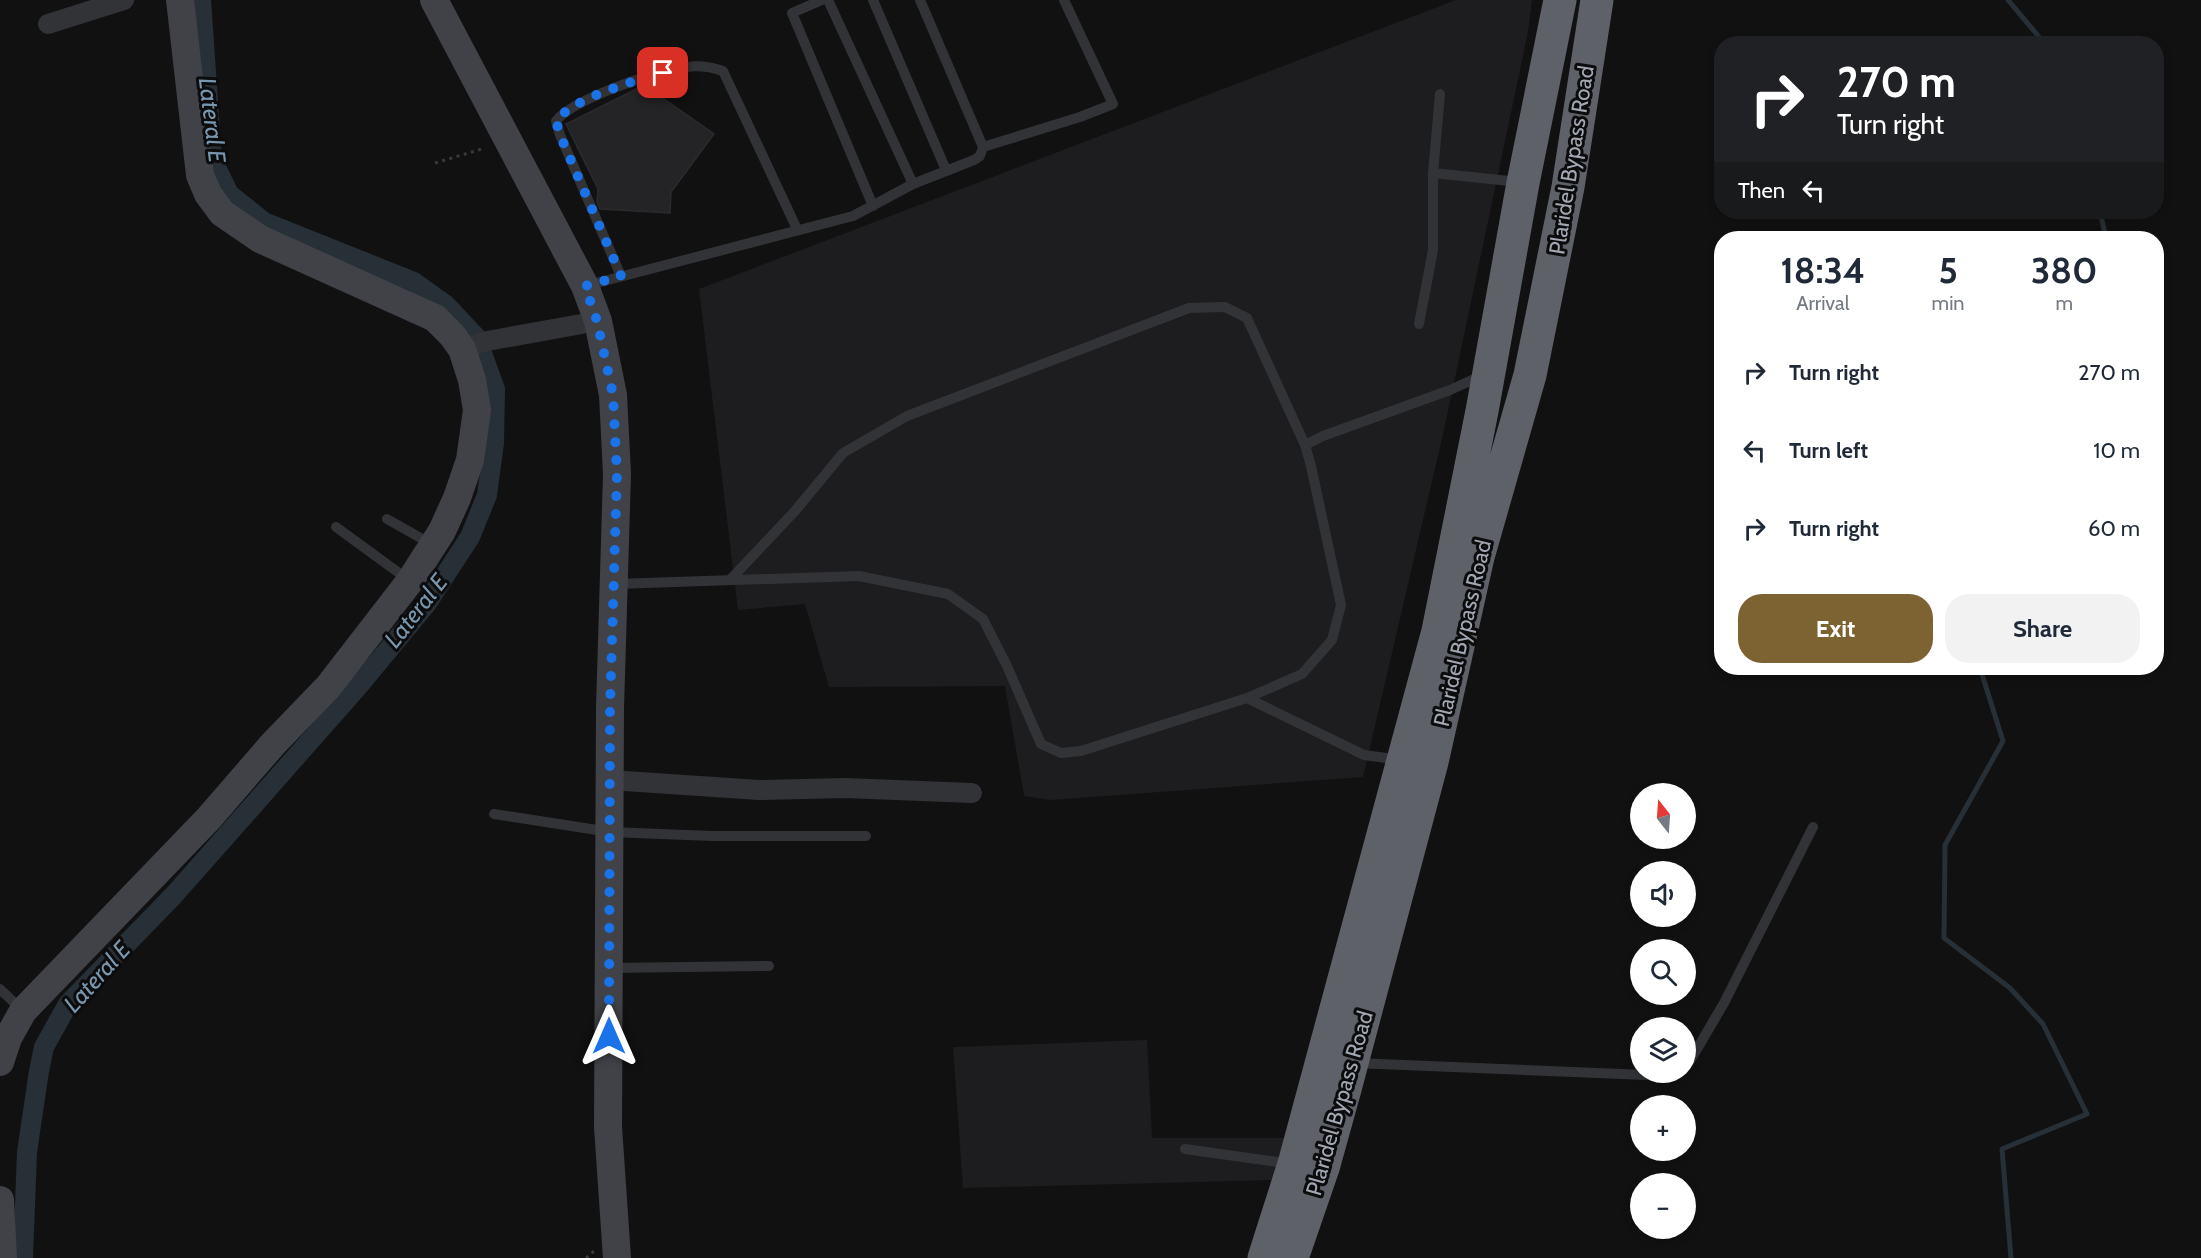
<!DOCTYPE html>
<meta charset="utf-8">
<style>
:root{--surface:#fff;--page:#f2f2f3;--text:#1f2937;--muted:#747a83;--accent:#7d6331}
body{margin:0;font-family:Cabin,sans-serif;background:var(--page);color:var(--text);height:100vh;display:flex;flex-direction:column;font-size:22px;white-space:nowrap}
*{box-sizing:border-box;margin:0}
p{font-size:20px;color:var(--muted)}
.icon{flex:none;width:33px;height:33px;fill:none;stroke:currentColor;stroke-width:2;stroke-linecap:round;stroke-linejoin:round}
.map{position:relative;flex:1;overflow:hidden}
.panel{position:absolute;left:1714px;top:231px;width:450px;height:444px;display:flex;flex-direction:column;background:var(--surface);border-radius:24px;box-shadow:0 3px 9px #0003}
.panel>*{flex:none}
.top-card{position:absolute;left:1714px;top:36px;width:450px;height:183px;border-radius:24px;box-shadow:0 3px 9px #0003;background:#202124;color:#fff;overflow:hidden}
.needle{width:39px;rotate:343deg}
.tools{position:absolute;left:1630px;top:783px;display:grid;gap:12px}
.tools a{display:grid;place-items:center;width:66px;height:66px;border-radius:50%;background:var(--surface);box-shadow:0 3px 9px #0003;font-size:30px}
.pin{position:absolute;display:grid;place-items:center;width:51px;height:51px;color:#fff;margin:-26px;border-radius:12px;box-shadow:0 3px 9px #0006}
.me{position:absolute;width:66px;margin:-33px;rotate:0deg;stroke-linejoin:round;filter:drop-shadow(0 0 4px #0008)}
.turn{display:flex;align-items:center;gap:21px;height:126px;padding:0 24px;font-size:27px}
.turn .icon{width:78px;height:78px;stroke-width:2.5}
.turn b{display:block;font-size:42px;line-height:51px}
.then{display:flex;align-items:center;height:57px;padding:0 24px;background:#0003;gap:12px;font-size:22px}
.eta{display:flex;justify-content:space-evenly;align-items:center;height:102px;text-align:center}
.eta b{font-size:36px;font-weight:700;line-height:42px}
.cta{display:flex;gap:12px;margin-top:auto;padding:12px 24px}
.cta a{flex:1;height:69px;border-radius:24px;background:var(--accent);color:#fff;font-size:24px;font-weight:700;line-height:69px;text-align:center}
.cta a+a{background:var(--page);color:var(--text)}
ul{padding:0;list-style:none}
li{display:flex;align-items:center;gap:18px;height:78px;padding:0 24px}
li div{flex:1}
li b{display:block;font-size:22px}
li em{font-style:normal}
.map>svg:first-child{display:block}
.built{fill:#1d1d1f}
.lines{fill:none;stroke-linecap:round;stroke-linejoin:round}
.stream{stroke:#273036;stroke-width:5}
.canal{stroke:#273036;stroke-width:20}
.building{fill:#242426;stroke:#2b2b2e;stroke-width:1.5}
.path{stroke:#383a3e;stroke-width:3;stroke-dasharray:3 4.5;stroke-linecap:butt}
.lane{stroke:#323337;stroke-width:10}
.street{stroke:#323337;stroke-width:20}
.secondary{stroke:#404247;stroke-width:28}
.highway{stroke:#5e6168;stroke-width:33}
.route{stroke:#1a73e8;stroke-width:10;stroke-dasharray:0 18}
.labels{text-anchor:middle;stroke-width:6;stroke-linejoin:round;paint-order:stroke}
.street-label{font-size:22px;fill:#a2a8b3;stroke:#0c0c0d}
.water-label{font-size:24px;font-style:italic;fill:#7897af;stroke:#0c0c0d}
</style>
<div class="map">
<svg width="2201" height="1258" viewBox="0 0 2201 1258">
<rect width="100%" height="100%" fill="#111112"/>
<path class="built" d="M 1456,0 L 1532,0 L 1528,32 L 1444,430 L 1363,777 L 1051,800 L 1024,796 L 1005,686 L 829,687 L 805,604 L 738,610 L 699,289 Z
M 1147,1040 L 1152,1138 L 1288,1138 L 1275,1180 L 963,1188 L 953,1047 Z"/>
<g class="lines">
<path class="stream" d="M 2008,0 L 2045,44
M 2100,212 L 2106,238
M 1980,668 L 2003,741 L 1945,845 L 1944,938 L 2010,988 L 2043,1024 L 2087,1114 L 2002,1149 L 2011,1258"/>
<path class="canal" d="M 23,1258 L 27,1152 L 39,1071 L 44,1047 L 68,1004 L 173,896 L 355,690 L 427,603 L 470,537 L 487,495 L 494,443 L 495,389 L 476,337 L 446,305 L 414,282 L 264,222 L 229,194 L 212,159 L 201,0"/>
</g>
<path class="building" d="M 644,85 L 714,134 L 671,192 L 670,213 L 600,209 L 597,202 L 598,189 L 566,124 Z"/>
<g class="lines">
<path class="path" d="M 435,163 L 485,148
M 586,1258 L 594,1251"/>
<path class="lane" d="M 822,0 L 792,13 L 873,206
M 828,0 L 913,184
M 873,0 L 946,170
M 920,0 L 983,147
M 1433,173 L 1519,182
M 621,276 L 560,135 L 556,121 C 573,99 658,70 687,67 C 700,65 711,67 723,71 L 797,229
M 585,286 L 853,216 L 913,184 L 974,160 L 980,156 L 983,147 L 1080,117 L 1113,104 L 1064,0
M 1419,324 L 1433,250 L 1433,173 L 1440,94
M 387,519 L 433,545
M 336,527 L 410,581
M 730,580 L 795,511 L 843,453 L 907,416 L 1189,308 L 1225,307 L 1247,318 L 1305,445
M 615,584 L 859,576 L 948,594 L 983,619 L 1007,666 L 1041,744 L 1061,753 L 1081,751 L 1247,698 L 1302,674 L 1332,640 L 1341,605 L 1311,466 L 1305,445 L 1323,436 L 1450,390 L 1483,375
M 1247,698 L 1364,755 L 1401,760
M 494,814 L 610,832 L 712,836 L 866,836
M 609,968 L 769,966
M 0,989 L 23,1011
M 1686,1062 L 1690,1061 L 1724,1003 L 1813,827
M 1355,1063 L 1646,1075 L 1654,1072
M 1185,1149 L 1292,1164"/>
<path class="street" d="M 48,24 L 124,0
M 462,349 L 487,341 L 598,321
M 610,780 L 759,790 L 845,788 L 972,793"/>
<path class="secondary" d="M 434,0 L 585,286 L 598,321 L 613,395 L 617,474 L 610,708 L 608,1127 L 617,1258
M 0,1062 L 8,1038 L 23,1011 L 209,818 L 273,744 L 328,687 L 410,581 L 442,531 L 457,498 L 470,460 L 477,410 L 472,380 L 462,349 L 452,335 L 435,318 L 260,239 L 222,213 L 208,194 L 200,175 L 180,0
M 0,1200 L 3,1258"/>
<path class="highway" d="M 1264,1258 L 1294,1164 L 1438,631 L 1482,411 L 1523,183 L 1560,0
M 1292,1258 L 1323,1168 L 1345,1089 L 1432,762 L 1478,557 L 1530,375 L 1568,187 L 1597,0"/>
</g>
<g class="lines">
<path class="route" d="M 609,1036 L 610,708 L 617,474 L 613,395 L 597,321 L 585,286 L 621,276 L 560,135 L 556,121 C 572,99 636,80 663,73"/>
</g>
<g class="labels">
<g class="street-label">
<text transform="translate(1571 160) rotate(-81)" y="8">Plaridel Bypass Road</text>
<text transform="translate(1462 633) rotate(-77)" y="8">Plaridel Bypass Road</text>
<text transform="translate(1339 1103) rotate(-74)" y="8">Plaridel Bypass Road</text>
</g>
<g class="water-label">
<text transform="translate(212 120) rotate(83)" y="8">Lateral E</text>
<text transform="translate(416 611) rotate(-52)" y="8">Lateral E</text>
<text transform="translate(97 977) rotate(-48)" y="8">Lateral E</text>
</g>
</g>
</svg>
<div class="tools">
<a><svg class="needle" viewBox="-14 -14 28 28"><path d="M0-13l5 13h-10z" fill="#e53935"/><path d="M0 13l5-13h-10z" fill="#747a83"/></svg></a>
<a><svg class="icon" aria-label="sound" viewBox="0 0 24 24"><path d="M4 9h4l5-4v14l-5-4H4zM17 9q2 3 0 6"/></svg></a>
<a><svg class="icon" aria-label="search" viewBox="0 0 24 24"><circle cx="10" cy="10" r="6"/><path d="M15 15l6 6"/></svg></a>
<a><svg class="icon" aria-label="layers" viewBox="0 0 24 24"><path d="M12 4l9 5-9 5-9-5zM3 14l9 5 9-5"/></svg></a>
<a>+</a>
<a>−</a>
</div>
<div class="pin" style="left:663px;top:73px;background:#d93025"><svg class="icon" aria-label="arrive" viewBox="0 0 24 24"><path d="M6 21V4h12l-3 4 3 4H6"/></svg></div>
<svg class="me" style="left:609px;top:1036px" viewBox="-20 -20 40 40"><path d="M0-17L14 15 0 8-14 15z" fill="#1a73e8" stroke="#fff" stroke-width="4"/></svg>
<div class="top-card">
<div class="turn"><svg class="icon" aria-label="right" viewBox="0 0 24 24"><path d="M7 20v-9h11M14 6l5 5-5 5"/></svg><div><b>270 m</b>Turn right</div></div>
<div class="then">Then<svg class="icon" aria-label="left" viewBox="0 0 24 24"><path d="M17 20v-9H6M10 6l-5 5 5 5"/></svg></div>
</div>
<section class="panel">
<div class="eta">
<div><b>18:34</b><p>Arrival</p></div>
<div><b>5</b><p>min</p></div>
<div><b>380</b><p>m</p></div>
</div>
<ul>
<li><svg class="icon" aria-label="right" viewBox="0 0 24 24"><path d="M7 20v-9h11M14 6l5 5-5 5"/></svg><div><b>Turn right</b></div><em>270 m</em></li>
<li><svg class="icon" aria-label="left" viewBox="0 0 24 24"><path d="M17 20v-9H6M10 6l-5 5 5 5"/></svg><div><b>Turn left</b></div><em>10 m</em></li>
<li><svg class="icon" aria-label="right" viewBox="0 0 24 24"><path d="M7 20v-9h11M14 6l5 5-5 5"/></svg><div><b>Turn right</b></div><em>60 m</em></li>
</ul>
<div class="cta"><a>Exit</a><a>Share</a></div>
</section>
</div>
